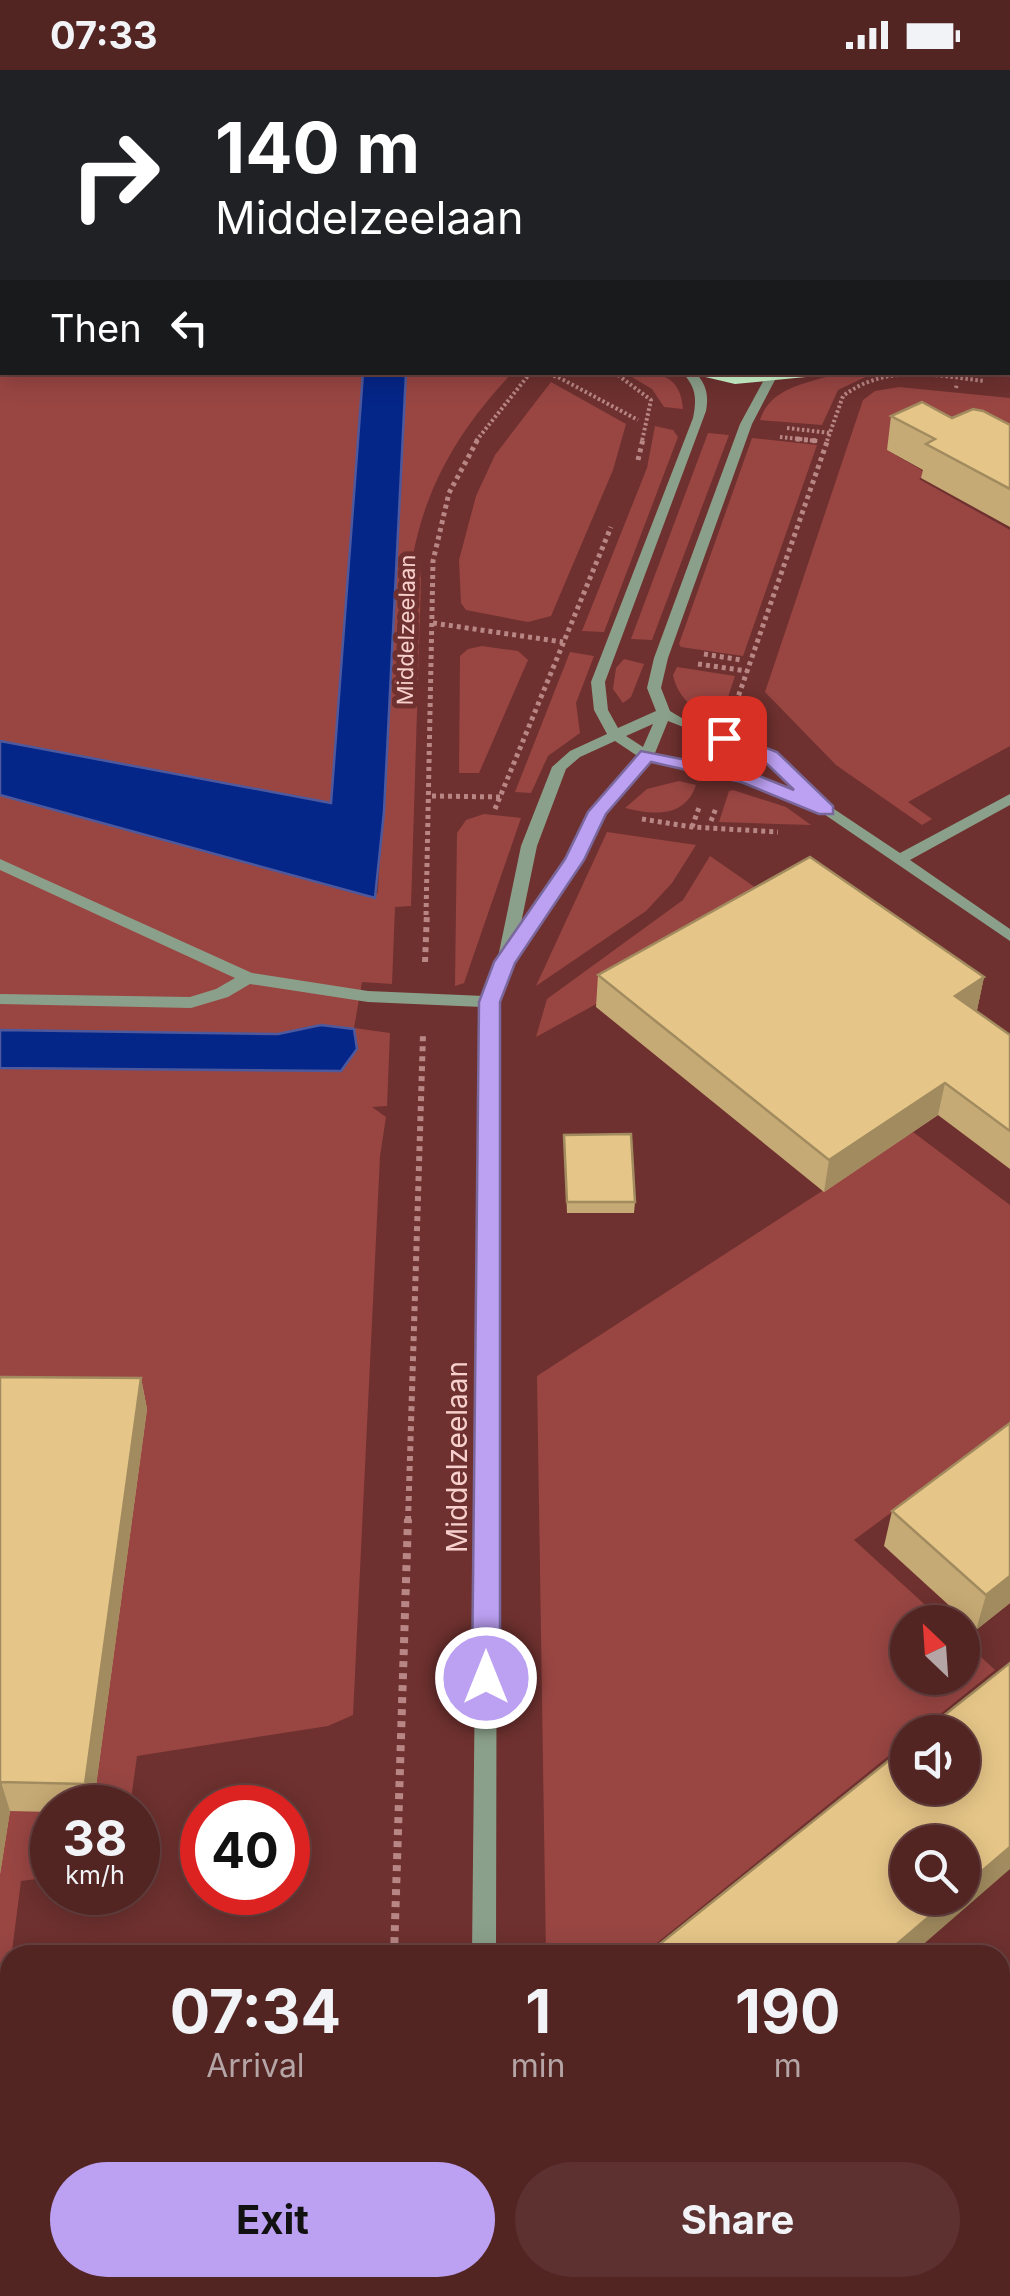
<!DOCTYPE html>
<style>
:root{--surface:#522523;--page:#5c3130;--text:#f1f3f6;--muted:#b5a5a6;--line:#684241;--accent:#bca0f2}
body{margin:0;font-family:Inter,sans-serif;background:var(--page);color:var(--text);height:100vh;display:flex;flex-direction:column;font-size:38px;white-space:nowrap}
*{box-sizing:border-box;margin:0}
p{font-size:32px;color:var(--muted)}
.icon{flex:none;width:55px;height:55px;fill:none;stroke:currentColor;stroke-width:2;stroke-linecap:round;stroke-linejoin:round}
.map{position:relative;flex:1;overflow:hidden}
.details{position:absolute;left:0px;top:1875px;width:1010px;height:352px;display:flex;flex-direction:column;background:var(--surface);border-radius:30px 30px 0 0;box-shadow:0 5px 25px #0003,0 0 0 2px var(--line)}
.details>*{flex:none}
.guide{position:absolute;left:0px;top:0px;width:1010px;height:305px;box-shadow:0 5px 25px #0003,0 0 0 2px var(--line);background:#202124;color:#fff;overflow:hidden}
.needle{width:65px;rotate:335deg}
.buttons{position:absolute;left:890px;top:1535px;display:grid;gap:20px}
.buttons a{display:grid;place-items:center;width:90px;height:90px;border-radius:50%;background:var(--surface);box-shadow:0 5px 25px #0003,0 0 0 2px var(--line);font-size:50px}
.speed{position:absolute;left:30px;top:1715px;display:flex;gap:20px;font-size:50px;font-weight:700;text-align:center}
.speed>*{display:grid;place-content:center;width:130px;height:130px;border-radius:50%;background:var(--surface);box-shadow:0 5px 25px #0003,0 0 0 2px var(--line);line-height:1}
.speed small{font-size:25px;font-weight:400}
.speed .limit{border:15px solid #d22;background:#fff;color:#111}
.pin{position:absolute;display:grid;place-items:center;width:85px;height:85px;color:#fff;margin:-42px;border-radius:20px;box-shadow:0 5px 15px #0006}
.me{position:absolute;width:110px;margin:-55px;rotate:0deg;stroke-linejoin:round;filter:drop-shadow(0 0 8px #0008)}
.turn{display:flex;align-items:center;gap:35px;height:210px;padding:0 50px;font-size:45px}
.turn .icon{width:130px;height:130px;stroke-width:2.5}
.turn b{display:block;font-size:70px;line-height:85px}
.then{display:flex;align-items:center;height:95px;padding:0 50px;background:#0003;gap:20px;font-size:38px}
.eta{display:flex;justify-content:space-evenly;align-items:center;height:170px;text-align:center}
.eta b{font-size:60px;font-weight:700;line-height:70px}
.primary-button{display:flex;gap:20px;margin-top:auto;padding:20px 50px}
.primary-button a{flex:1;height:115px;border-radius:60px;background:var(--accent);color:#111;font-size:40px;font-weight:700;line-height:115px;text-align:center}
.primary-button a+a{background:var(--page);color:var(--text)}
.status{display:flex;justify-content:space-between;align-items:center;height:70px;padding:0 50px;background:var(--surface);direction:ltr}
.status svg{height:28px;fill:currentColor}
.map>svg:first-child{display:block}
.green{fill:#994643}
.water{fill:#052689;stroke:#4e599d;stroke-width:2.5}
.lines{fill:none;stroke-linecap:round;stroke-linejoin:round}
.path-far3{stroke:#b88684;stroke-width:4;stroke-dasharray:2.5 2.5;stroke-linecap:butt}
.path-far2{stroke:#b88684;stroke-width:5;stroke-dasharray:4 4;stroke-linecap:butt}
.path-far1{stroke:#b88684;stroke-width:6;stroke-dasharray:5 5;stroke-linecap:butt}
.path{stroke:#b88684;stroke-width:8;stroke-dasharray:6 6;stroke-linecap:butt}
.minor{fill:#8ba08a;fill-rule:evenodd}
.major{fill:#cdf8cc;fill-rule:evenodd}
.wall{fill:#c6aa75}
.shaded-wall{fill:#a18b5f}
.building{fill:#e6c688;stroke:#a18b5f;stroke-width:2.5}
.route{fill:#bca0f2;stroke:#7a689d;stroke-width:2.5}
.labels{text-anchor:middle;stroke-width:10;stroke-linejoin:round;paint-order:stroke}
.far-street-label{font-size:22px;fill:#f7d0cd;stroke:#6e312f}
.street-label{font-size:28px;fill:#f7d0cd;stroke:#6e312f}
</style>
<div class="status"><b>07:33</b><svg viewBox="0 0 49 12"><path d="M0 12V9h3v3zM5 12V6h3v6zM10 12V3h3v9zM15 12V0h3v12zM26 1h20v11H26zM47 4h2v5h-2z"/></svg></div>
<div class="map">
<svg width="1010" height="2226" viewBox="0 0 1010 2226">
<rect width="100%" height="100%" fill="#6e312f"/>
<path class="green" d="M 0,0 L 805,0 L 2,2 L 2,8 Z
M 0,196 L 2,302 L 363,303 L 331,733 L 375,827 L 378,822 L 406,303 L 512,303 C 462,356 427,412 413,485 L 419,486 L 421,511 L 411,836 L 395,837 L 392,914 L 362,912 L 354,958 L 390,963 L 387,1036 L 372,1037 L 386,1047 L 380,1086 L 353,1645 L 328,1656 L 137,1686 L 130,1737 L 52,1738 L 52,1807 L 21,1811 L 0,1974 Z
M 842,302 L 874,303 L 838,320 L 822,355 L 760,350 C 771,315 812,313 842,302 Z
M 625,303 C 656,302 680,302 683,339 L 664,337 L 652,319 Z
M 551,312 L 626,354 L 613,400 L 551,546 L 528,552 L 466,540 L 461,533 L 459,490 L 476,426 L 495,385 Z
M 899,317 L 1010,328 L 1010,365 L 887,380 L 928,404 L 919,409 L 1010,460 L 1010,676 L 908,732 L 932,749 L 922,755 L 836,695 L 765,622 L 863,330 L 875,321 Z
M 655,356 L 673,360 L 678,367 L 604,562 L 582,561 L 647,398 Z
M 708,363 L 729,365 L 652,570 L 631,569 Z
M 752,368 L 817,375 L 743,586 L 681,577 L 679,574 Z
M 482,576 L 518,581 L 528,590 L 479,703 L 459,703 L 460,586 L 468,579 Z
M 570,582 L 594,586 L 576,633 L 580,663 L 548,686 L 531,723 L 515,722 Z
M 624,589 L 644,594 L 631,627 L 623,633 L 613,619 L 616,598 Z
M 677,597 L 735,606 L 721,648 C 698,647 677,627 673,605 Z
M 679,711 L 696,715 C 685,748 653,745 625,738 L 647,719 Z
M 733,720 L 786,737 L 811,755 L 719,752 L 729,721 Z
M 484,744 L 521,748 L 464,913 L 455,916 L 457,763 L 466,750 Z
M 607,762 L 696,775 L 672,813 L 646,841 L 536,916 Z
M 710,786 L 779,834 L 536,967 L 547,929 L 683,830 Z
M 913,1062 L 1010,1135 L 1010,1355 L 854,1470 L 944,1552 L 908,1552 L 908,1608 L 962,1608 L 963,1570 L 995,1600 L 918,1662 L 908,1662 L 907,1671 L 642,1885 L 546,1885 L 537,1306 Z
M 552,2218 L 655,2218 L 661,2226 L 552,2226 Z"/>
<path class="water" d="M 363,303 L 406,303 L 384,742 L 375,828 L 0,725 L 0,671 L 331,733 Z
M 321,955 L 354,959 L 357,979 L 341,1001 L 0,998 L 0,960 L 278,964 Z"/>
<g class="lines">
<path class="path-far3" d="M 453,0 L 459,2
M 207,2 L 212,0
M 539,302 L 558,307 L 638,350
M 614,302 L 651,330 L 642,371
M 956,318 L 957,313
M 787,358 L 830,363
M 780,367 L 818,371
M 476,371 L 531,302
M 827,371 L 843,326 C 885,294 935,305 984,311"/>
<path class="path-far2" d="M 796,369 L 818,371
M 638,390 L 643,369
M 433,553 L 563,572
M 704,584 L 741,590
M 698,594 L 747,601
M 736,633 L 828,369
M 432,726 L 501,727
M 495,739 L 611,457
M 642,749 L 692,757 L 778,762
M 711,751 L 716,738
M 692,757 L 700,735
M 426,845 L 433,491 L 449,423 L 478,369"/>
<path class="path-far1" d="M 425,892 L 427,842
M 408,1451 L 423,965"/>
<path class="path" d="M 394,1885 L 408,1449
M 383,2226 L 384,2218"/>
<path class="minor" d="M 682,302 L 695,302 C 706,314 709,324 706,341 L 605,612 L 608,640 L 618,658 L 656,641 L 647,618 L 654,588 L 740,354 L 766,306 L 774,306 L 776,308 L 752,354 L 668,588 L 661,618 L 670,641 L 685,650 L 775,683 L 831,737 L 900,783 L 1010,724 L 1010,735 L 910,790 L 1010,859 L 1010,871 L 818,740 L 748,713 L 652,691 L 604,744 L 582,790 L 514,887 L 498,932 L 496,1885 L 472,1885 L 482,937 L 368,932 L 250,914 L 228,927 L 191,938 L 0,934 L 0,924 L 190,927 L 216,919 L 235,908 L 0,800 L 0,789 L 252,903 L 368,921 L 484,926 L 497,892 L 521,776 L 552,697 L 570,681 L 607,664 L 594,640 L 591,612 L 693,348 C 697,328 696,317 682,302 ZM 668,651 L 765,689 L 799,722 L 758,706 L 655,683 ZM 653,654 L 643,677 L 626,666 ZM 615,671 L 639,687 L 637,691 L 593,739 L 567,789 L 520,858 L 537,776 L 566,699 L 580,687 Z
M 1010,1970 L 1010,1999 L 1000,2004 L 1000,1975 Z
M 1000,2164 L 1010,2169 L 1010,2202 L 1000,2197 Z
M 468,2218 L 494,2218 L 494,2226 L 468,2226 Z"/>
<path class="major" d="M 0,122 L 2,122 L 2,131 L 0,131 Z
M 1008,253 L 1010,253 L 1010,263 L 1008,263 Z
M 1008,288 L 1010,288 L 1010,298 L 1008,298 Z
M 684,302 L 814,302 L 806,307 L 735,314 Z"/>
</g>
<path class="wall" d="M 938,0 L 985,0 L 983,2 L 938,2 Z
M 1008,18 L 1010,18 L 1010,52 L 1008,52 Z
M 1008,70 L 1010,71 L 1010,125 L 1008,125 Z
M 1008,164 L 1010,164 L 1010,223 L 1008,223 Z
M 891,346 L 952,348 L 1010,355 L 1010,457 L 921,408 L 923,400 L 887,380 Z
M 598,905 L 984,907 L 977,940 L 976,941 L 1010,965 L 1010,1099 L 938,1045 L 824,1122 L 596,937 Z
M 564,1065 L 635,1132 L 634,1143 L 567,1143 Z
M 0,1307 L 141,1308 L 147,1339 L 93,1738 L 52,1738 L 52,1742 L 10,1741 L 0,1804 Z
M 1010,1353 L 1010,1533 L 976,1560 L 884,1476 L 892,1441 Z
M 657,2218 L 890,2218 L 898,2226 L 664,2226 Z"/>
<path class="shaded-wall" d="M 984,907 L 977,940 L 948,958 L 955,926 Z
M 945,1013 L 938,1045 L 824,1122 L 829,1090 Z
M 141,1308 L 147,1339 L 93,1738 L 91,1738 L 85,1714 Z
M 1010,1506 L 1010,1533 L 976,1560 L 986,1525 Z
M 1,1712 L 10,1741 L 0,1804 L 0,1717 Z
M 1010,1777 L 1010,1799 L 911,1885 L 884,1885 L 951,1828 L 962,1828 L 962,1818 Z"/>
<path class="building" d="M 91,0 L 118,0 L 126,2 L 98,2 Z
M 1008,18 L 1010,18 L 1010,34 L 1008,34 Z
M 1008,70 L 1010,71 L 1010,93 L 1008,92 Z
M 1008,164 L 1010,164 L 1010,189 L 1008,189 Z
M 922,332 L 952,348 L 973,339 L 983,341 L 1010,355 L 1010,419 L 926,374 L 935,369 L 891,346 Z
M 810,787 L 984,907 L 955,926 L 1010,965 L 1010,1061 L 945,1013 L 829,1090 L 598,905 Z
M 631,1064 L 635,1132 L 567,1132 L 564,1065 Z
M 0,1307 L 141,1308 L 85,1714 L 1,1712 L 0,1717 Z
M 1010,1353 L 1010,1506 L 986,1525 L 892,1441 Z
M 1010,1593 L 1010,1777 L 962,1818 L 962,1772 L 908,1772 L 908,1828 L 951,1828 L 884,1885 L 646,1885 L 908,1675 L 908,1718 L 962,1718 L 962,1662 L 923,1662 Z
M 681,2218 L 890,2218 L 898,2226 L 688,2226 Z"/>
<path class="route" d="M 724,662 L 777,682 L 833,736 L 833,744 L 819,744 L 741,712 L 651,692 L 606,744 L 584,790 L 515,893 L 500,932 L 500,1608 L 496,1616 L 486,1620 L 476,1616 L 472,1608 L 479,932 L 494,892 L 565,789 L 588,742 L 641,681 L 752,703 L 794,720 L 764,691 L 717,671 L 715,668 Z"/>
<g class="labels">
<g class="far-street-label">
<text transform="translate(406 560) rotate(-89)" y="8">Middelzeelaan</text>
</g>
<g class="street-label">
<text transform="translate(457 1387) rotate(-90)" y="10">Middelzeelaan</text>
</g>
</g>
</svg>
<div class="buttons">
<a><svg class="needle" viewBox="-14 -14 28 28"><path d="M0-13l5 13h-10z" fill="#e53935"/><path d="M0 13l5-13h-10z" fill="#b5a5a6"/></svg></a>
<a><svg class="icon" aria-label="sound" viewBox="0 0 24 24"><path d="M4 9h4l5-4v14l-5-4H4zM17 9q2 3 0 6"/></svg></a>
<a><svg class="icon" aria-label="search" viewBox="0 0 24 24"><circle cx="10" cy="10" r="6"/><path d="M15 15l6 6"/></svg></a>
</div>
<div class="speed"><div>38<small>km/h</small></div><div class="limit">40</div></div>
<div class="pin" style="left:724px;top:668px;background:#d93025"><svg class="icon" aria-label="arrive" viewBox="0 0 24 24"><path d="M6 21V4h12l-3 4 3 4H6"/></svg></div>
<svg class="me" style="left:486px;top:1608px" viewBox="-20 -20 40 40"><circle r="17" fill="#bca0f2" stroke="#fff" stroke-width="3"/><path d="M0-11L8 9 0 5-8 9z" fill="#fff"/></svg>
<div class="guide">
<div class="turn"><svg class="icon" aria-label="right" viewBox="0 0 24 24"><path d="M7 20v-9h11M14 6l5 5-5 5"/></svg><div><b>140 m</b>Middelzeelaan</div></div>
<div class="then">Then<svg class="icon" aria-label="left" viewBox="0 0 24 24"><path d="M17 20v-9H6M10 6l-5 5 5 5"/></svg></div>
</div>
<section class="details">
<div class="eta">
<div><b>07:34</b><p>Arrival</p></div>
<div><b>1</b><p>min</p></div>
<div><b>190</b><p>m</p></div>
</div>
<div class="primary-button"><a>Exit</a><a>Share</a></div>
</section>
</div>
